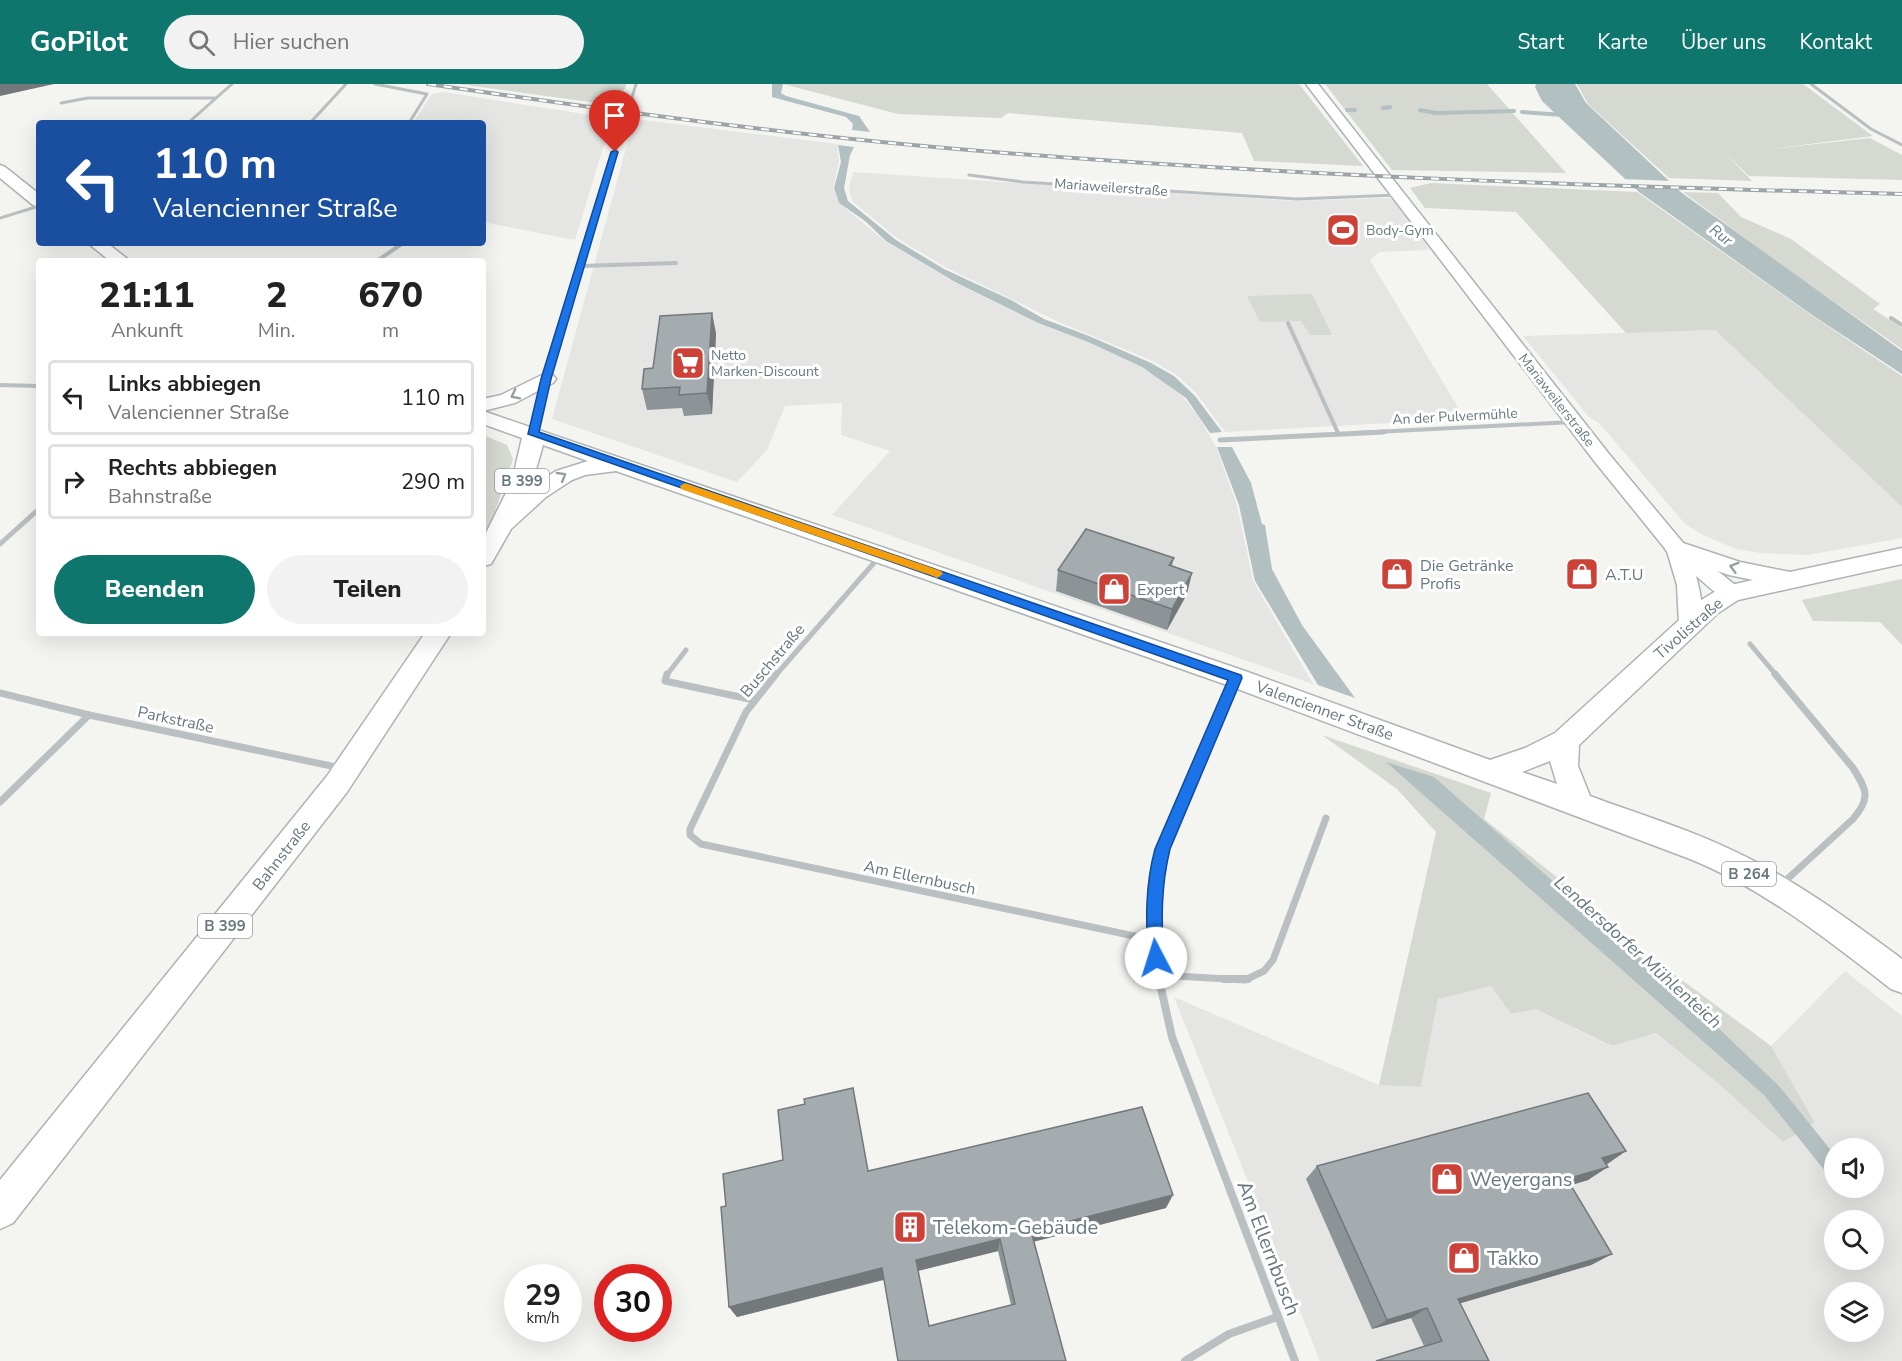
<!DOCTYPE html>
<html lang="de">
<meta charset="utf-8">
<style>
:root{--surface:#fff;--page:#f2f2f2;--text:#222;--muted:#767676;--line:#e0e0e0;--accent:#0f766e}
body{margin:0;font-family:"Nunito Sans",sans-serif;background:var(--page);color:var(--text);height:100vh;display:flex;flex-direction:column;font-size:22px;white-space:nowrap}
*{box-sizing:border-box;margin:0}
p{font-size:20px;color:var(--muted)}
.icon{flex:none;width:33px;height:33px;fill:none;stroke:currentColor;stroke-width:2;stroke-linecap:round;stroke-linejoin:round}
.map{position:relative;flex:1;overflow:hidden}
.details{position:absolute;left:36px;top:174px;width:450px;height:378px;display:flex;flex-direction:column;background:var(--surface);border-radius:6px;box-shadow:0 6px 24px #0002}
.details>*{flex:none}
.hud{position:absolute;left:36px;top:36px;width:450px;height:126px;border-radius:6px;box-shadow:0 6px 24px #0002;background:#1a4fa0;color:#fff;overflow:hidden}
.controls{position:absolute;left:1824px;top:1054px;display:grid;gap:12px}
.controls a{display:grid;place-items:center;width:60px;height:60px;border-radius:50%;background:var(--surface);box-shadow:0 6px 24px #0002;font-size:30px}
.speed{position:absolute;left:504px;top:1180px;display:flex;gap:12px;font-size:30px;font-weight:700;text-align:center}
.speed>*{display:grid;place-content:center;width:78px;height:78px;border-radius:50%;background:var(--surface);box-shadow:0 6px 24px #0002;line-height:1}
.speed small{font-size:15px;font-weight:400}
.speed .limit{border:9px solid #d22;background:#fff;color:#111}
.pin{position:absolute;display:grid;place-items:center;width:51px;height:51px;color:#fff;margin:-62px -26px;border-radius:50% 50% 50% 0;rotate:-45deg;box-shadow:0 0 6px #0007}
.pin .icon{rotate:45deg}
.me{position:absolute;width:66px;margin:-33px;rotate:355deg;stroke-linejoin:round;filter:drop-shadow(0 0 4px #0008)}
.turn{display:flex;align-items:center;gap:21px;height:126px;padding:0 18px;font-size:27px}
.turn .icon{width:78px;height:78px;stroke-width:2.5}
.turn b{display:block;font-size:42px;line-height:51px}
.eta{display:flex;justify-content:space-evenly;align-items:center;height:102px;text-align:center}
.eta b{font-size:36px;font-weight:800;line-height:42px}
.cta{display:flex;gap:12px;margin-top:auto;padding:12px 18px}
.cta a{flex:1;height:69px;border-radius:36px;background:var(--accent);color:#fff;font-size:24px;font-weight:800;line-height:69px;text-align:center}
.cta a+a{background:var(--page);color:var(--text)}
ul{padding:0;list-style:none}
li{display:flex;align-items:center;gap:18px;height:75px;margin:0 12px 9px;padding:0 6px;border:3px solid var(--line);border-radius:6px}
li div{flex:1}
li b{display:block;font-size:22px}
li em{font-style:normal}
header{display:flex;align-items:center;gap:36px;box-sizing:border-box;height:84px;padding:0 30px;background:var(--accent);color:#fff}
header strong{font-size:28px}
nav{display:flex;gap:33px;margin-inline-start:auto;font-size:21px}
.search{width:420px;height:54px;background:var(--page);display:flex;align-items:center;gap:15px;box-sizing:border-box;padding:0 21px;border-radius:33px;color:var(--muted);font-size:22px}
.map>svg:first-child{display:block}
.built{fill:#e5e5e4;fill-rule:evenodd}
.green{fill:#d5d9d1}
.water{fill:#b2c0c1}
.pier{fill:#f4f4f1}
.lines{fill:none;stroke-linecap:round;stroke-linejoin:round}
.stream{stroke:#b2c0c1;stroke-width:4}
.secondary-casing{stroke:#acb3b6;stroke-width:3}
.primary-casing{stroke:#aeb3b5;stroke-width:3}
.street-far4{stroke:#babfc1;stroke-width:3}
.street-far3{stroke:#babfc1;stroke-width:4}
.street-far2{stroke:#babfc1;stroke-width:5}
.street-far1{stroke:#babfc1;stroke-width:7}
.street{stroke:#babfc1;stroke-width:8}
.secondary{fill:#fff;fill-rule:evenodd}
.primary{fill:#fff;fill-rule:evenodd}
.rail-casing{stroke:#9ca4a7;stroke-width:4}
.rail{stroke:#fff;stroke-width:2;stroke-dasharray:8;stroke-linecap:butt}
.wall{fill:#8d9497;fill-rule:evenodd}
.shaded-wall{fill:#73787b}
.building{fill:#a4acb0;stroke:#73787b;stroke-width:1.5;fill-rule:evenodd}
.oneway{stroke:#95a0a5}
.route{fill:#1a73e8;stroke:#114b97;stroke-width:1.5}
.slow{fill:#f59e0b}
.labels{text-anchor:middle;stroke-width:6;stroke-linejoin:round;paint-order:stroke}
.far-street-label{font-size:14px;fill:#67787f;stroke:#fff}
.far-poi-label{font-size:14px;fill:#67787f;stroke:#fff;text-anchor:start}
.far-water-label{font-size:15px;font-style:italic;fill:#63797b;stroke:#fff}
.shield{fill:#fff;stroke:#95a0a5;stroke-width:1.5}
.shield-label{font-size:15px;font-weight:bold;fill:#67787f}
.poi-label{font-size:16px;fill:#67787f;stroke:#fff;text-anchor:start}
.street-label{font-size:16px;fill:#67787f;stroke:#fff}
.water-label{font-size:18px;font-style:italic;fill:#63797b;stroke:#fff}
.near-poi-label{font-size:20px;fill:#67787f;stroke:#fff;text-anchor:start}
.near-street-label{font-size:20px;fill:#67787f;stroke:#fff}
</style>
<header>
<strong>GoPilot</strong>
<div class="search"><svg class="icon" aria-label="search" viewBox="0 0 24 24"><circle cx="10" cy="10" r="6"/><path d="M15 15l6 6"/></svg>Hier suchen</div>
<nav><a>Start</a><a>Karte</a><a>Über uns</a><a>Kontakt</a></nav>
</header>
<div class="map">
<svg width="1902" height="1277" viewBox="0 0 1902 1277">
<rect width="100%" height="100%" fill="#f4f4f1"/>
<path class="built" d="M 443,8 L 616,35 L 602,67 L 575,156 L 483,138 L 483,39 L 413,39 L 432,10 Z
M 634,35 L 837,60 L 839,78 L 833,104 L 839,119 L 885,157 L 954,198 L 1039,240 L 1088,258 L 1141,283 L 1165,298 L 1184,314 L 1200,335 L 1216,363 L 1237,421 L 1253,497 L 1313,600 L 832,431 L 890,367 L 841,351 L 842,319 L 785,322 L 767,366 L 737,398 L 552,335 Z
M 853,88 L 1292,117 L 1393,114 L 1430,166 L 1379,168 L 1370,176 L 1465,335 L 1225,348 L 1197,310 L 1178,292 L 1153,277 L 1061,239 L 947,184 L 897,154 L 852,117 L 849,105 Z
M 1715,246 L 1902,423 L 1902,454 L 1808,471 L 1761,469 L 1736,465 L 1703,451 L 1685,440 L 1600,340 L 1589,333 L 1523,252 Z
M 1845,887 L 1902,932 L 1902,1277 L 1320,1277 L 1174,913 L 1379,1001 L 1421,1003 L 1438,915 L 1491,902 L 1511,930 L 1536,925 L 1611,962 L 1656,949 L 1719,1000 L 1783,1057 L 1815,1037 L 1771,962 ZM 1834,1065 L 1874,1065 L 1874,1104 L 1834,1104 ZM 1834,1137 L 1874,1137 L 1874,1176 L 1834,1176 ZM 1834,1209 L 1874,1209 L 1874,1248 L 1834,1248 Z"/>
<path class="green" d="M 458,0 L 626,0 L 619,22 Z
M 783,0 L 1299,0 L 1363,82 L 1254,77 L 1242,49 L 1008,29 L 1001,34 L 898,30 Z
M 1325,0 L 1487,0 L 1566,89 L 1392,86 Z
M 1577,0 L 1803,0 L 1873,52 L 1763,66 L 1870,54 L 1902,71 L 1902,96 L 1749,92 L 1725,69 L 1752,97 L 1669,94 L 1588,20 Z
M 1431,99 L 1637,108 L 1814,233 L 1902,292 L 1902,423 L 1715,246 L 1626,249 L 1516,128 L 1425,124 L 1410,104 Z
M 1683,108 L 1718,109 L 1741,133 L 1791,155 L 1880,220 L 1873,225 L 1902,244 L 1902,265 L 1795,191 Z
M 1312,210 L 1332,251 L 1310,251 L 1301,237 L 1260,238 L 1247,212 Z
M 483,351 L 507,361 L 513,375 L 489,445 L 483,449 Z
M 1902,495 L 1902,561 L 1880,538 L 1813,537 L 1802,516 Z
M 1322,651 L 1491,709 L 1484,735 L 1578,810 L 1632,859 L 1771,962 L 1815,1038 L 1783,1058 L 1719,1000 L 1656,949 L 1612,962 L 1536,925 L 1511,930 L 1491,902 L 1438,915 L 1421,1003 L 1379,1001 L 1436,748 L 1397,705 Z"/>
<path class="water" d="M 772,0 L 783,0 L 781,9 L 786,12 L 859,32 L 870,48 L 852,46 L 853,40 L 846,33 L 772,13 Z
M 1536,0 L 1575,0 L 1586,19 L 1682,109 L 1902,267 L 1902,290 L 1815,233 L 1639,108 L 1542,17 L 1535,3 Z
M 838,61 L 854,63 L 850,71 L 844,104 L 848,117 L 896,156 L 944,185 L 1011,216 L 1044,235 L 1089,252 L 1151,279 L 1174,292 L 1195,312 L 1222,348 L 1210,349 L 1186,314 L 1142,283 L 1088,258 L 1038,239 L 955,198 L 886,157 L 865,137 L 839,119 L 834,104 L 841,78 Z
M 1217,363 L 1232,363 L 1251,399 L 1262,440 L 1265,441 L 1272,485 L 1302,541 L 1355,614 L 1318,601 L 1255,497 L 1239,421 Z
M 1386,678 L 1434,693 L 1694,921 L 1779,1002 L 1834,1070 L 1834,1098 L 1764,1011 Z"/>
<path class="pier" d="M 1622,95 L 1673,97 L 1681,104 L 1630,103 Z"/>
<g class="lines">
<path class="stream" d="M 1383,24 L 1390,23
M 1347,26 L 1355,26
M 1420,26 L 1436,29 L 1514,27
M 1522,28 L 1564,31"/>
<defs>
<path id="secondary" d="M 1306,0 L 1318,0 L 1609,370 L 1684,460 L 1739,504 L 1742,509 L 1739,514 C 1722,519 1709,502 1696,492 C 1700,507 1706,531 1698,546 L 1690,548 L 1682,546 L 1679,540 L 1677,501 L 1667,467 L 1595,378 Z"/>
<path id="primary" d="M 0,81 L 5,83 L 39,110 L 39,123 L 33,121 L 0,94 Z
M 88,159 L 107,159 L 130,177 L 110,177 Z
M 546,289 L 553,291 L 556,295 L 553,299 L 515,319 L 483,327 L 1245,587 L 1490,676 L 1525,664 L 1555,649 L 1700,517 L 1722,503 L 1753,496 L 1729,491 L 1669,470 L 1665,465 L 1669,460 L 1677,457 L 1740,478 L 1790,488 L 1902,464 L 1902,480 L 1738,516 L 1718,529 L 1579,661 L 1578,682 L 1590,712 C 1638,730 1689,745 1736,768 C 1796,796 1849,836 1902,875 L 1902,909 L 1891,905 C 1828,856 1764,805 1690,775 L 1227,601 L 616,387 L 585,391 L 572,396 L 546,413 L 511,445 L 491,480 L 483,482 L 483,455 L 512,397 L 522,354 L 483,340 L 483,315 L 501,311 ZM 543,361 L 588,377 L 556,387 L 531,403 ZM 1550,677 L 1557,700 L 1522,688 Z
M 425,549 L 451,549 L 347,708 L 13,1139 L 0,1145 L 0,1096 L 327,692 Z"/>
</defs>
<use href="#secondary" class="secondary-casing"/>
<use href="#primary" class="primary-casing"/>
<path class="street-far4" d="M 375,0 L 427,10 L 409,39
M 1811,0 L 1871,45 L 1902,61
M 61,19 L 88,14 L 216,14
M 188,39 L 232,0
M 310,39 L 346,0
M 969,91 L 1023,98 L 1297,115 L 1397,111
M 0,134 L 39,122
M 589,155 L 636,0"/>
<path class="street-far3" d="M 377,177 L 403,159
M 580,182 L 676,179
M 1891,234 L 1902,241
M 1288,239 L 1338,349
M 0,301 L 39,302
M 533,349 L 546,295 L 589,154
M 1355,349 L 1573,338"/>
<path class="street-far2" d="M 533,350 L 534,348
M 1220,356 L 1384,348
M 0,460 L 39,425
M 1750,560 L 1777,592
M 666,592 L 686,566
M 775,592 L 880,472"/>
<path class="street-far1" d="M 667,590 L 665,597 L 754,616
M 776,590 L 746,628 L 690,745 L 690,751 L 701,760 L 1153,856
M 1775,590 L 1853,684 C 1867,706 1871,714 1853,735 L 1783,799
M 0,609 L 89,631 L 341,684
M 0,718 L 89,631
M 1158,891 L 1245,896 L 1264,887 L 1273,876 L 1326,734
M 1160,896 C 1152,852 1154,809 1162,765 L 1235,595"/>
<path class="street" d="M 1159,895 L 1172,953 L 1295,1277
M 1224,895 L 1248,895
M 1185,1277 L 1229,1250 L 1277,1233"/>
<use href="#secondary" class="secondary"/>
<use href="#primary" class="primary"/>
<defs>
<path id="rail" d="M 428,0 C 612,27 796,52 981,67 C 1288,92 1595,102 1902,110"/>
</defs>
<use href="#rail" class="rail-casing"/>
<use href="#rail" class="rail"/>
</g>
<path class="wall" d="M 716,249 L 712,330 L 684,332 L 682,324 L 647,326 L 642,305 L 653,284 Z
M 1174,474 L 1172,482 L 1187,510 L 1167,546 L 1056,507 L 1058,486 Z
M 805,1020 L 868,1087 L 1166,1124 L 1034,1157 L 1066,1277 L 898,1277 L 884,1196 L 737,1233 L 729,1223 L 726,1122 L 783,1076 ZM 998,1167 L 1011,1221 L 929,1242 L 918,1187 Z
M 1606,1080 L 1588,1096 L 1571,1101 L 1612,1170 L 1591,1181 L 1460,1219 L 1489,1277 L 1424,1262 L 1411,1234 L 1372,1245 L 1306,1095 L 1317,1082 Z"/>
<path class="shaded-wall" d="M 0,0 L 54,0 L 0,12 Z
M 712,229 L 716,249 L 712,330 L 707,309 Z
M 1192,489 L 1187,510 L 1167,546 L 1172,525 Z
M 1626,1067 L 1606,1081 L 1602,1074 Z
M 1608,1083 L 1588,1096 L 1548,1108 L 1567,1095 Z
M 1173,1111 L 1166,1124 L 1029,1159 L 1031,1147 Z
M 1000,1155 L 998,1167 L 917,1187 L 916,1176 Z
M 1612,1170 L 1591,1181 L 1441,1225 L 1458,1215 Z
M 882,1184 L 885,1195 L 737,1233 L 729,1223 Z
M 1427,1224 L 1411,1234 L 1372,1245 L 1387,1236 Z"/>
<path class="building" d="M 712,229 L 707,309 L 679,311 L 680,303 L 642,305 L 644,285 L 653,284 L 660,232 Z
M 1086,445 L 1174,474 L 1169,481 L 1192,489 L 1172,525 L 1058,486 Z
M 853,1004 L 868,1087 L 1142,1023 L 1173,1111 L 1031,1147 L 1066,1277 L 898,1277 L 882,1184 L 729,1223 L 721,1123 L 726,1122 L 723,1090 L 783,1076 L 778,1026 L 805,1020 L 804,1015 ZM 1000,1155 L 1015,1220 L 929,1242 L 916,1176 Z
M 1588,1009 L 1626,1067 L 1602,1074 L 1608,1083 L 1567,1095 L 1612,1170 L 1458,1215 L 1489,1277 L 1376,1277 L 1442,1257 L 1427,1224 L 1387,1236 L 1317,1082 Z"/>
<defs><path id="oneway-chevron" d="M-2-3.5L2.5 0L-2 3.5" fill="none" stroke-width="1.6" stroke-linecap="round" stroke-linejoin="round" transform="scale(1.5)"/></defs>
<g class="oneway">
<use href="#oneway-chevron" transform="translate(515 311) rotate(153)"/>
<use href="#oneway-chevron" transform="translate(562 392) rotate(-30)"/>
<use href="#oneway-chevron" transform="translate(1734 483) rotate(-164)"/>
</g>
<path class="route" d="M 615,66 L 618,68 L 551,295 L 539,348 L 1241,591 L 1242,594 L 1170,765 C 1161,802 1161,836 1164,874 L 1162,879 L 1156,881 L 1150,879 L 1148,874 C 1146,836 1145,802 1155,765 L 1228,596 L 528,350 L 541,295 L 611,68 Z"/>
<path class="slow" d="M 685,399 L 941,487 L 943,490 L 937,494 L 933,492 L 681,405 L 680,402 Z"/>
<defs>
<symbol id="stadium-square" viewBox="-11 -11 22 22"><rect x="-9" y="-9" width="18" height="18" rx="4" fill="#ce4137" stroke="#fff"/><path d="M0-5a6.5 5 0 1 0 0 10a6.5 5 0 1 0 0-10ZM-3.5-1.8h7v3.6h-7Z" fill="#fff"/></symbol>
<symbol id="supermarket-square" viewBox="-11 -11 22 22"><rect x="-9" y="-9" width="18" height="18" rx="4" fill="#ce4137" stroke="#fff"/><path d="M-6-5.5h2.5l.6 2H6L4.5 2H-2.5L-4.4-4H-6ZM-1.5 3.2a1.3 1.3 0 1 0 .1 0ZM3 3.2a1.3 1.3 0 1 0 .1 0Z" fill="#fff"/></symbol>
<symbol id="shop-square" viewBox="-11 -11 22 22"><rect x="-9" y="-9" width="18" height="18" rx="4" fill="#ce4137" stroke="#fff"/><path d="M-5-2.5h2.3a2.7 3.5 0 0 1 5.4 0H5L5.5 6h-11ZM-1.5-2.5h3a1.5 2.3 0 0 0-3 0Z" fill="#fff"/></symbol>
<symbol id="building-square" viewBox="-11 -11 22 22"><rect x="-9" y="-9" width="18" height="18" rx="4" fill="#ce4137" stroke="#fff"/><path d="M-4-6H4V6H1V3H-1V6H-4ZM-2.5-4.3h1.7v1.8h-1.7ZM.8-4.3h1.7v1.8H.8ZM-2.5-1h1.7V.8h-1.7ZM.8-1h1.7V.8H.8Z" fill="#fff"/></symbol>
</defs>
<g fill-rule="evenodd">
<use href="#stadium-square" x="1324" y="127" width="38" height="38"/>
<use href="#supermarket-square" x="669" y="260" width="38" height="38"/>
<use href="#shop-square" x="1378" y="471" width="38" height="38"/>
<use href="#shop-square" x="1563" y="471" width="38" height="38"/>
<use href="#shop-square" x="1095" y="486" width="38" height="38"/>
<use href="#shop-square" x="1428" y="1076" width="38" height="38"/>
<use href="#building-square" x="891" y="1124" width="38" height="38"/>
<use href="#shop-square" x="1445" y="1155" width="38" height="38"/>
</g>
<g class="labels">
<g class="far-street-label">
<text transform="translate(1111 103) rotate(4)" y="5">Mariaweilerstraße</text>
<text transform="translate(1557 316) rotate(52)" y="5">Mariaweilerstraße</text>
<text transform="translate(1455 332) rotate(-3)" y="5">An der Pulvermühle</text>
</g>
<g class="far-poi-label">
<text x="1366" y="151">Body-Gym</text>
<text x="711" y="276">Netto<tspan x="711" dy="16">Marken-Discount</tspan></text>
</g>
<g class="far-water-label">
<text transform="translate(1721 151) rotate(38)" y="5">Rur</text>
</g>
<g class="shield">
<rect x="495" y="385" width="54" height="24" rx="4.5"/>
<rect x="1722" y="778" width="54" height="24" rx="4.5"/>
<rect x="198" y="830" width="54" height="24" rx="4.5"/>
</g>
<g class="shield-label">
<text x="522" y="402">B 399</text>
<text x="1749" y="795">B 264</text>
<text x="225" y="847">B 399</text>
</g>
<g class="poi-label">
<text x="1420" y="487">Die Getränke<tspan x="1420" dy="18">Profis</tspan></text>
<text x="1605" y="496">A.T.U</text>
<text x="1137" y="511">Expert</text>
</g>
<g class="street-label">
<text transform="translate(1688 544) rotate(-41)" y="6">Tivolistraße</text>
<text transform="translate(772 576) rotate(-50)" y="6">Buschstraße</text>
<text transform="translate(1325 626) rotate(20)" y="6">Valencienner Straße</text>
<text transform="translate(176 635) rotate(12)" y="6">Parkstraße</text>
<text transform="translate(281 771) rotate(-52)" y="6">Bahnstraße</text>
<text transform="translate(920 793) rotate(12)" y="6">Am Ellernbusch</text>
</g>
<g class="water-label">
<text transform="translate(1638 868) rotate(42)" y="6">Lendersdorfer Mühlenteich</text>
</g>
<g class="near-poi-label">
<text x="1470" y="1102">Weyergans</text>
<text x="933" y="1150">Telekom-Gebäude</text>
<text x="1487" y="1181">Takko</text>
</g>
<g class="near-street-label">
<text transform="translate(1269 1164) rotate(69)" y="7">Am Ellernbusch</text>
</g>
</g>
</svg>
<div class="controls">
<a><svg class="icon" aria-label="sound" viewBox="0 0 24 24"><path d="M4 9h4l5-4v14l-5-4H4zM17 9q2 3 0 6"/></svg></a>
<a><svg class="icon" aria-label="search" viewBox="0 0 24 24"><circle cx="10" cy="10" r="6"/><path d="M15 15l6 6"/></svg></a>
<a><svg class="icon" aria-label="layers" viewBox="0 0 24 24"><path d="M12 4l9 5-9 5-9-5zM3 14l9 5 9-5"/></svg></a>
</div>
<div class="speed"><div>29<small>km/h</small></div><div class="limit">30</div></div>
<div class="pin" style="left:615px;top:68px;background:#d93025"><svg class="icon" aria-label="arrive" viewBox="0 0 24 24"><path d="M6 21V4h12l-3 4 3 4H6"/></svg></div>
<svg class="me" style="left:1156px;top:874px" viewBox="-20 -20 40 40"><circle r="19" fill="#fff"/><path d="M0-13L10 11 0 6-10 11z" fill="#1a73e8"/></svg>
<div class="hud">
<div class="turn"><svg class="icon" aria-label="left" viewBox="0 0 24 24"><path d="M17 20v-9H6M10 6l-5 5 5 5"/></svg><div><b>110 m</b>Valencienner Straße</div></div>
</div>
<section class="details">
<div class="eta">
<div><b>21:11</b><p>Ankunft</p></div>
<div><b>2</b><p>Min.</p></div>
<div><b>670</b><p>m</p></div>
</div>
<ul>
<li><svg class="icon" aria-label="left" viewBox="0 0 24 24"><path d="M17 20v-9H6M10 6l-5 5 5 5"/></svg><div><b>Links abbiegen</b><p>Valencienner Straße</p></div><em>110 m</em></li>
<li><svg class="icon" aria-label="right" viewBox="0 0 24 24"><path d="M7 20v-9h11M14 6l5 5-5 5"/></svg><div><b>Rechts abbiegen</b><p>Bahnstraße</p></div><em>290 m</em></li>
</ul>
<div class="cta"><a>Beenden</a><a>Teilen</a></div>
</section>
</div>
